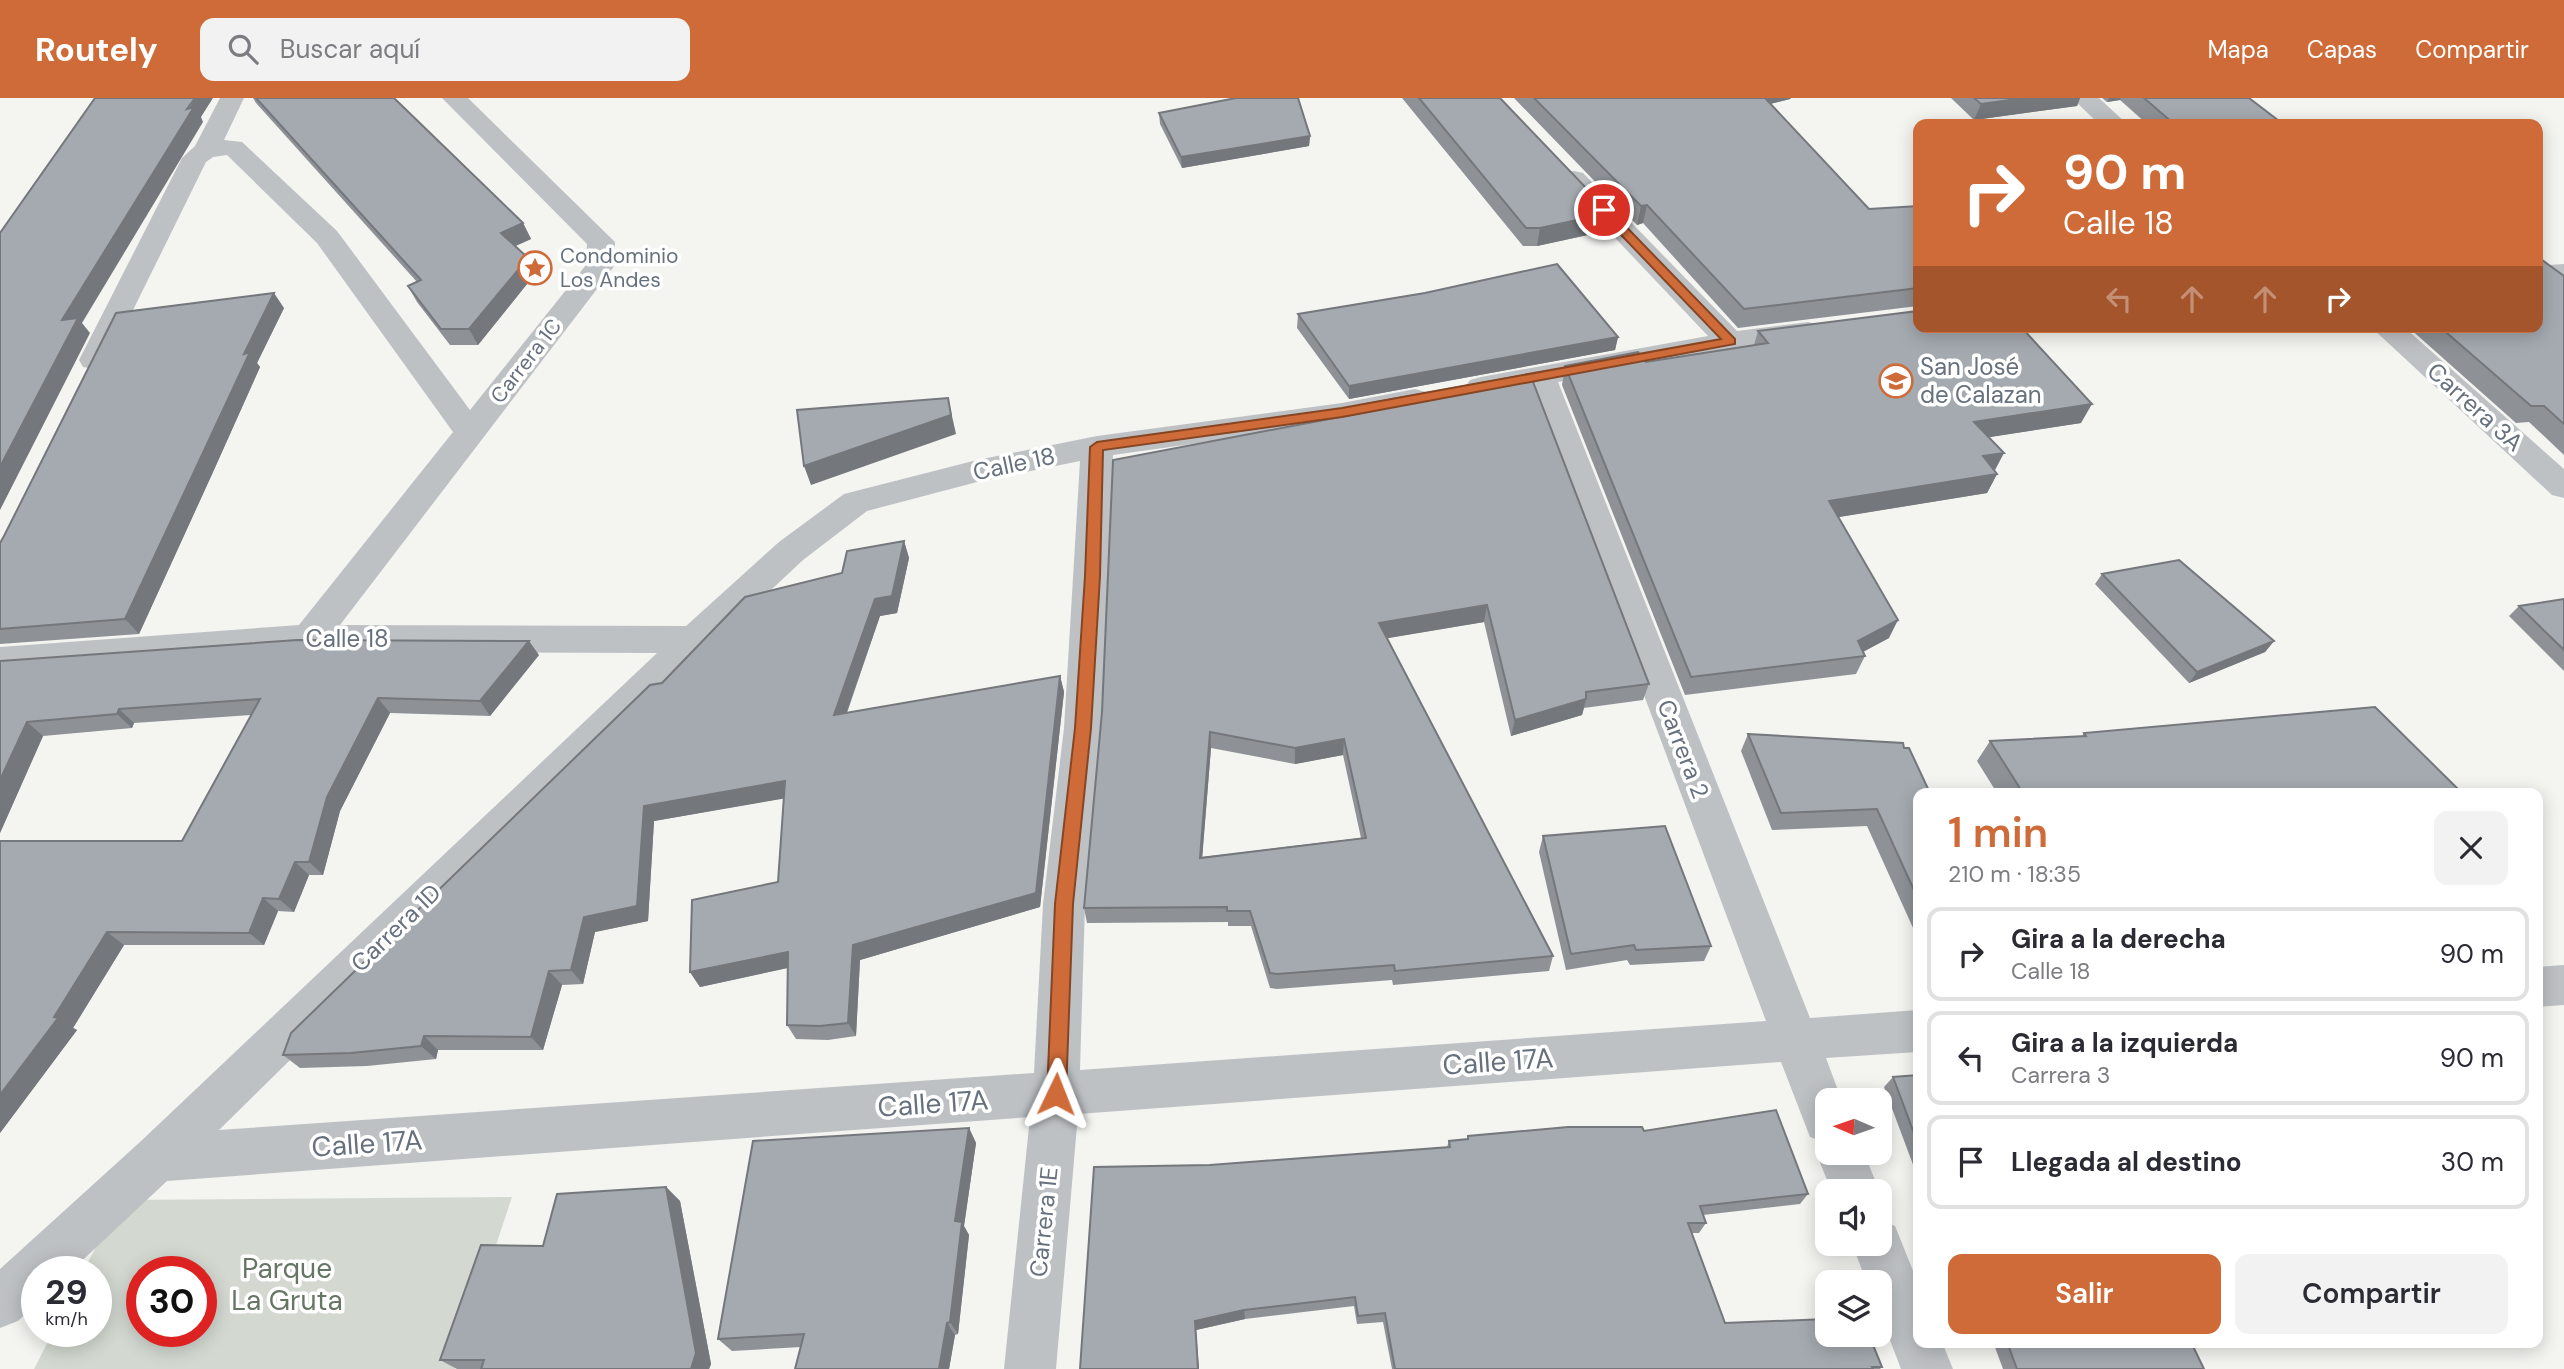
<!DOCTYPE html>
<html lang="es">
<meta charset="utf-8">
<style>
:root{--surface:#fff;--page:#f2f2f3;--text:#2b2b33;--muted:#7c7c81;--line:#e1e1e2;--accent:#ce6b38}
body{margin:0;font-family:"DM Sans",sans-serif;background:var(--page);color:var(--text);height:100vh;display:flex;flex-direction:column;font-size:26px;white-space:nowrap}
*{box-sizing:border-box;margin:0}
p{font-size:23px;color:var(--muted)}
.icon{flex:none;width:38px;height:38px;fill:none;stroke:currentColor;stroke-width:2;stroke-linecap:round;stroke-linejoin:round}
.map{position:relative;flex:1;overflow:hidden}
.drawer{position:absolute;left:1913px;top:690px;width:630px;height:560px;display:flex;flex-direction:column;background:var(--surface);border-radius:14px;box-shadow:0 4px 18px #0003}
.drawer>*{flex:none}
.hud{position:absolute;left:1913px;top:21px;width:630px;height:214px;border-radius:14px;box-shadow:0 4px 18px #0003;background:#ce6b38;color:#fff;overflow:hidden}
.needle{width:46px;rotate:272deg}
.tools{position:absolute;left:1815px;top:990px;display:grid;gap:14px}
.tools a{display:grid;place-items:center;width:77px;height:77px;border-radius:14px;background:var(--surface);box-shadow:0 4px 18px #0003;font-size:35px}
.speed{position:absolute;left:21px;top:1158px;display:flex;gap:14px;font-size:35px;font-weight:700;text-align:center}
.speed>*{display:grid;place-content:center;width:91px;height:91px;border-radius:50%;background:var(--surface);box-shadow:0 4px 18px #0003;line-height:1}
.speed small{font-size:18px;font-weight:400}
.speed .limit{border:10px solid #d22;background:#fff;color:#111}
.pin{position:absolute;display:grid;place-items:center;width:60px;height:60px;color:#fff;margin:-30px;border:4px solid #fff;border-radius:50%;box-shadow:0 2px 7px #0007}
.me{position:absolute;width:77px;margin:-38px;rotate:2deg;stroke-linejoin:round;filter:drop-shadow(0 0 5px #0008)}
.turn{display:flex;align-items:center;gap:24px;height:147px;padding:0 35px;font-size:32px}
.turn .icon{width:91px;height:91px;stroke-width:2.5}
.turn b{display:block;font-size:49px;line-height:60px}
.lanes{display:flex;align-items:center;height:66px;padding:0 35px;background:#0003;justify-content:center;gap:35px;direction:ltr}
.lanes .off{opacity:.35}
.round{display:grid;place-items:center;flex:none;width:74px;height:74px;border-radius:14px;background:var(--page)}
.overview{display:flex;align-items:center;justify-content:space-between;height:119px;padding:0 35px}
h1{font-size:42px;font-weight:600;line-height:52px;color:var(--accent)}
.button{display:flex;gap:14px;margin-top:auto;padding:14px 35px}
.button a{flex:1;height:80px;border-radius:14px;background:var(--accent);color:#fff;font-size:28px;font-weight:600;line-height:80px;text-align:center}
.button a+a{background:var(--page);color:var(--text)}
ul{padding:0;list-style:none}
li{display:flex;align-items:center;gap:21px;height:94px;margin:0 14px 10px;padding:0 21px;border:4px solid var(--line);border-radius:14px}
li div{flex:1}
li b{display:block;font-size:26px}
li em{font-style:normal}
header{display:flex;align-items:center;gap:42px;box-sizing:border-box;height:98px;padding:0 35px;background:var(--accent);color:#fff}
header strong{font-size:33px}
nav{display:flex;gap:38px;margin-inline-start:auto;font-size:24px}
.search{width:490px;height:63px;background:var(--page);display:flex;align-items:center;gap:18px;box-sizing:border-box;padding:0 24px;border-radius:14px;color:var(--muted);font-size:26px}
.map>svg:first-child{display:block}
.green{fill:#d3d9d1;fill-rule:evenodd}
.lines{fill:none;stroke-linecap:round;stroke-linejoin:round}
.minor{fill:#bec1c4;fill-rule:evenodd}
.wall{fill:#8e9297;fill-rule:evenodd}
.shaded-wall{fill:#74777b}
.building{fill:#a5aab0;stroke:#74777b;stroke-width:2;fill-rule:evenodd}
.route{fill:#ce6b38;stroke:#864624;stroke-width:2}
.labels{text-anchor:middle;stroke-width:7;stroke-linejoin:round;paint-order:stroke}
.far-poi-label{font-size:21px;fill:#67717e;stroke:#fff;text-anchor:start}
.far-street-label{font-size:21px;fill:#67717e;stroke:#fff}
.poi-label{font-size:24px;fill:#67717e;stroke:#fff;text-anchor:start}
.street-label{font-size:24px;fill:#67717e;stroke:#fff}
.near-street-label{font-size:28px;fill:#67717e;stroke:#fff}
.near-park-label{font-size:28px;fill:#667665;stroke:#fff}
</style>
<header>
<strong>Routely</strong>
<div class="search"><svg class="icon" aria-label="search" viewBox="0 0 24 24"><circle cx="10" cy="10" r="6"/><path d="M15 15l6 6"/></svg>Buscar aquí</div>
<nav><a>Mapa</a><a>Capas</a><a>Compartir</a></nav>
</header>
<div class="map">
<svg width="2564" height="1271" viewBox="0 0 2564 1271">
<rect width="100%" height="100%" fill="#f4f4f1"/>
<path class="green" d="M 512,1099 L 455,1271 L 34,1271 L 53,1234 L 96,1234 L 96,1174 L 83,1174 L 120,1102 ZM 142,1174 L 201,1174 L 201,1234 L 142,1234 Z"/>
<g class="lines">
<path class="minor" d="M 220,0 L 244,0 L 224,42 L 242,44 L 337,133 L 470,312 L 586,167 L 587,146 L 442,0 L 468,0 L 615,144 L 614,168 L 610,174 L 340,527 L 686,528 L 779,444 L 844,396 L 977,362 L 1097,338 L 1342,305 L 1415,291 L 1426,294 L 1431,301 L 1426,308 L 1415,311 L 1342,325 L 1113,357 L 1102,630 L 1085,806 L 1080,972 L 1766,923 L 1529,290 L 1481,299 L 1470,296 L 1465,289 L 1470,282 L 1481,279 L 1708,238 L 1565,87 L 1561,81 L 1565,75 L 1574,73 L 1583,75 L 1737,233 L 1808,224 L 1819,227 L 1823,233 L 1819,239 L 1808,242 L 1730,252 L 1558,284 L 1810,920 L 1918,912 L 1918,954 L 1826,960 L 1842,1003 L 1827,1003 L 1827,1055 L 1864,1055 L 1880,1094 L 1880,1096 L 1832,1094 L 1816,1055 L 1821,1043 L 1810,1039 L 1781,964 L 1078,1016 L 1056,1271 L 1004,1271 L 1030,1019 L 167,1083 L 70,1174 L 37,1174 L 37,1205 L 18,1223 L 0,1230 L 0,1171 L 140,1044 L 657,555 L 309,554 L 0,577 L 0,549 L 299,527 L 453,334 L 317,145 L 227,57 L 213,59 L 206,64 L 105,269 L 94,271 L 83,269 L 79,262 L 182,60 L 195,48 ZM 1080,363 L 1064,630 L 1043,806 L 1034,975 L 219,1032 L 707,552 L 803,462 L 867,413 L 977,384 Z
M 2072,0 L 2099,0 L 2127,26 L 2099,26 Z
M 2564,166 L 2564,184 L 2538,184 L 2538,168 Z
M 2371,229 L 2404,229 L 2564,371 L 2564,400 L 2552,397 Z
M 2564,867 L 2564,907 L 2538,909 L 2538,869 Z
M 1880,1122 L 1895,1128 L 1918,1185 L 1918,1244 L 1942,1244 L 1953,1271 L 1901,1271 L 1880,1216 L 1880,1185 L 1867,1185 L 1852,1146 L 1880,1146 Z"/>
</g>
<path class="wall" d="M 253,0 L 394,0 L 523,125 L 531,141 L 515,148 L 535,176 L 478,247 L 450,247 L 417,204 L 408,188 L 417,184 L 256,5 Z
M 1402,0 L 1500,0 L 1610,115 L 1606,133 L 1537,148 L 1523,148 Z
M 1514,0 L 1791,0 L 1790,1 L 1770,6 L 1869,111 L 1918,108 L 1918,208 L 1738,230 L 1643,125 L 1637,127 Z
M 1951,0 L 2080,0 L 2077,8 L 1974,22 Z
M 2102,0 L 2249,0 L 2283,26 L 2147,26 L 2120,2 L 2107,4 Z
M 1159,15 L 1310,38 L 1309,48 L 1182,70 L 1160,26 Z
M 2564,178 L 2564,357 L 2529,324 L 2516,325 L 2408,229 L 2538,229 Z
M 1425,195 L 1618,239 L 1615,252 L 1349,301 L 1297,230 L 1298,216 Z
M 284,210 L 257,265 L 260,269 L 213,374 L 139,536 L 0,546 L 0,445 Z
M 1758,233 L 2081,325 L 1989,339 L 1995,373 L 1997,376 L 1987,395 L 1838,419 L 1889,540 L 1863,554 L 1865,558 L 1856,576 L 1685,597 L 1562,287 L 1565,268 L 1646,264 L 1754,247 Z
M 1366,306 L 1649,586 L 1643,602 L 1584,610 L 1582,617 L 1511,638 L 1484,524 L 1387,540 L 1553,858 L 1549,873 L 1393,887 L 1392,882 L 1277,891 L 1270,890 L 1251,828 L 1228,828 L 1228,824 L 1087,825 L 1084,810 L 1365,314 ZM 1211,650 L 1295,666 L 1343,657 L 1361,740 L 1202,759 Z
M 904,443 L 909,460 L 897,515 L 880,518 L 847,615 L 1060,578 L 1064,594 L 1040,809 L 860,862 L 856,938 L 828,942 L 796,941 L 787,927 L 788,870 L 700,889 L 690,874 L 778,784 L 784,700 L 654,723 L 648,823 L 595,834 L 583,886 L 562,887 L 543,952 L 438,952 L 436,961 L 367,968 L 300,970 L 283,957 L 662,585 L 842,475 Z
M 2102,476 L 2274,543 L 2265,554 L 2189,585 L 2095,486 Z
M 2564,501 L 2564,573 L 2509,518 L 2519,508 Z
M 539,557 L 490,618 L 390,615 L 340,713 L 323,777 L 309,777 L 294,814 L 278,813 L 264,847 L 124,847 L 73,930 L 77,932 L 0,1035 L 0,743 L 182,743 L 251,617 L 134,625 L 132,630 L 43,638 L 0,735 L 0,563 Z
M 2084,635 L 2462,695 L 1997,695 L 1977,663 L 1990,643 L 2082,638 Z
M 1748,636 L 1904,650 L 1918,695 L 1918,841 L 1867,728 L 1772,732 L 1741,653 Z
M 1543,738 L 1711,848 L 1704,863 L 1630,867 L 1627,862 L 1566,872 L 1539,754 Z
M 1918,977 L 1918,1080 L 1884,989 L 1893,979 Z
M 969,1030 L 976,1045 L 964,1128 L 969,1137 L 958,1236 L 955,1237 L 949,1271 L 795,1271 L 801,1249 L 732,1253 L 718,1241 Z
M 1644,1033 L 1808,1096 L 1800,1106 L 1703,1117 L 1706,1125 L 1699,1135 L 1692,1135 L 1725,1225 L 1882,1269 L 1880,1271 L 1392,1271 L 1383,1224 L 1357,1226 L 1354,1208 L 1245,1221 L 1196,1232 L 1080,1271 L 1210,1067 L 1447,1049 L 1449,1043 L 1467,1041 L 1468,1038 Z
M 666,1089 L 680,1103 L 711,1266 L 709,1271 L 457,1271 L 440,1262 L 543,1148 Z
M 1993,1244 L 2191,1244 L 2204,1271 L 2003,1271 Z"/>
<path class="shaded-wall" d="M 195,0 L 213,0 L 201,19 L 203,24 L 82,225 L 90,235 L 0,412 L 0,369 L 62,222 Z
M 1755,0 L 1791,0 L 1790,1 L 1753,10 Z
M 2024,0 L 2080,0 L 2077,8 L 1974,22 L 1981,6 Z
M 2109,0 L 2121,0 L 2120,2 L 2107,4 Z
M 1310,38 L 1309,48 L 1182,70 L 1181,59 Z
M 1647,107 L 1643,125 L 1637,127 L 1641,108 Z
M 1610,115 L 1606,133 L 1537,148 L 1540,130 Z
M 523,125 L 531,141 L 509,151 L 501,135 Z
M 528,160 L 535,176 L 478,247 L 469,231 Z
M 274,195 L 284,210 L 257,265 L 260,269 L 213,374 L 139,536 L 125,521 L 244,256 Z
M 1618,239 L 1615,252 L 1349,301 L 1349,288 Z
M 948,300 L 956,336 L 811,387 L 804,368 Z
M 2092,306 L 2081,325 L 1965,343 L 1974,324 Z
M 2004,355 L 1994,374 L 1983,358 Z
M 1997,376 L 1987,395 L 1821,422 L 1829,403 Z
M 904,443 L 909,460 L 897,515 L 880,518 L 840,633 L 834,617 L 875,501 Z
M 1487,507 L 1484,524 L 1377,542 L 1379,525 Z
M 1898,522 L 1889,540 L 1853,559 L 1858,543 Z
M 529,543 L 539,557 L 490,618 L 480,603 Z
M 2274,543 L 2265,554 L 2189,585 L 2197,574 Z
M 1060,578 L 1064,594 L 1040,809 L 860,862 L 856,938 L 848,925 L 853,847 Z
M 378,600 L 390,615 L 340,713 L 323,777 L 309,764 L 327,699 Z
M 1586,601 L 1582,617 L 1511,638 L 1515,622 Z
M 119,611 L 134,625 L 132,630 L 117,616 Z
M 27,624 L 43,638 L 0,735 L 0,682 Z
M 1210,634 L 1211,650 L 1201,775 L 1200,760 Z
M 1344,641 L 1343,657 L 1295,666 L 1295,650 Z
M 785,683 L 793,699 L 654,723 L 648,823 L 595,834 L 583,886 L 571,872 L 584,819 L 644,708 Z
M 295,764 L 309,777 L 294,814 L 279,801 Z
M 263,800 L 278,813 L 264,847 L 249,835 Z
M 107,834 L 124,847 L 73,930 L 77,932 L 0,1035 L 0,997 L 54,919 Z
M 788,854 L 796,868 L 700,889 L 690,874 Z
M 549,873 L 562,887 L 543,952 L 531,939 Z
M 424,938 L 438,952 L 436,961 L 421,948 Z
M 969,1030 L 976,1045 L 964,1128 L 969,1137 L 958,1236 L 950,1224 L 955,1123 Z
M 666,1089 L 680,1103 L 711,1266 L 709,1271 L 691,1271 Z
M 1244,1212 L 1245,1221 L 1196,1232 L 1199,1271 L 1198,1271 L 1195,1223 Z
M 947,1225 L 955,1237 L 949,1271 L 939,1271 Z"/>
<path class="building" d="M 95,0 L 195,0 L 187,11 L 194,9 L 62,222 L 78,220 L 0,369 L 0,135 Z
M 256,0 L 394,0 L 523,125 L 501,135 L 528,160 L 469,231 L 441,231 L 408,188 L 421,182 Z
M 1236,0 L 1298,0 L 1310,38 L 1181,59 L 1159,15 Z
M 1419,0 L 1500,0 L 1610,115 L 1540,130 L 1526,130 Z
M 1534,0 L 1765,0 L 1869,111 L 1918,108 L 1918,190 L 1744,211 L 1647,107 L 1641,108 Z
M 1974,0 L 2024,0 L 1981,6 Z
M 2144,0 L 2249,0 L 2283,26 L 2174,26 Z
M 2538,159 L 2564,178 L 2564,326 L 2544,308 L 2531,308 L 2440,229 L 2538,229 Z
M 1557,166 L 1618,239 L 1349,288 L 1298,216 L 1425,195 Z
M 274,195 L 244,256 L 250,254 L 201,359 L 125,521 L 0,531 L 0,445 L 4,438 L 116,215 Z
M 1918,213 L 1918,229 L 2021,229 L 2092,306 L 1974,324 L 2004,355 L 1983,358 L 1997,376 L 1829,403 L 1898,522 L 1858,543 L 1865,558 L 1691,579 L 1565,268 L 1638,254 L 1646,264 L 1768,245 L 1758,233 Z
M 1530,276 L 1649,586 L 1586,594 L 1586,601 L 1515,622 L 1487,507 L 1379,525 L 1553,858 L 1395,873 L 1394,867 L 1277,876 L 1270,875 L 1250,813 L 1227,813 L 1227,809 L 1084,810 L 1102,614 L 1113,362 L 1371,313 L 1366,306 ZM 1210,634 L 1295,650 L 1344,641 L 1366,740 L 1200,760 Z
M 948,300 L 951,317 L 804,368 L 797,312 Z
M 904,443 L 892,498 L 875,501 L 834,617 L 1060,578 L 1036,795 L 853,847 L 848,925 L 820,928 L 787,927 L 788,854 L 690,874 L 692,802 L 778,784 L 785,683 L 644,708 L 637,808 L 584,819 L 571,872 L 549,873 L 531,939 L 424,938 L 421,948 L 351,955 L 283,957 L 291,935 L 650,587 L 662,585 L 745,499 L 842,475 L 847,453 Z
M 2179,462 L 2274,543 L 2197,574 L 2102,476 Z
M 2564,501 L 2564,552 L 2519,508 Z
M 297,542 L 529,543 L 480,603 L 378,600 L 327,699 L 309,764 L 295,764 L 279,801 L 263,800 L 249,835 L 107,834 L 54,919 L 58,920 L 0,997 L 0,743 L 182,743 L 260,601 L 119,611 L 117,616 L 27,624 L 0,682 L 0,563 Z
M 2375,609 L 2462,695 L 2023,695 L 1990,643 L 2086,638 L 2084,635 Z
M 1748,636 L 1903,645 L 1904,650 L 1909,650 L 1930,695 L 1918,695 L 1918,801 L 1877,711 L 1781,715 Z
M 1665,728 L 1711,848 L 1636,852 L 1634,847 L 1571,856 L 1543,738 Z
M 1918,977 L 1918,1046 L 1893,979 Z
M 1776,1012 L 1808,1096 L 1700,1108 L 1706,1125 L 1688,1125 L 1725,1225 L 1827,1221 L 1827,1237 L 1869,1237 L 1882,1269 L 1872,1269 L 1873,1271 L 1395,1271 L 1385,1215 L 1358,1218 L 1355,1199 L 1244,1212 L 1195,1223 L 1198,1271 L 1080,1271 L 1094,1069 L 1210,1067 L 1450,1049 L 1449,1043 L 1468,1041 L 1468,1038 L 1568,1029 L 1642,1029 L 1644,1033 Z
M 969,1030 L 955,1123 L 962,1124 L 950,1224 L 947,1225 L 939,1271 L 795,1271 L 804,1236 L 718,1241 L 753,1043 Z
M 666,1089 L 696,1255 L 691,1271 L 481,1271 L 484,1262 L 440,1262 L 481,1147 L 543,1148 L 557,1096 Z
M 2007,1244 L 2191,1244 L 2204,1271 L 2017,1271 Z"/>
<path class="route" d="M 1600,110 L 1608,110 L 1735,241 L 1735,246 L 1342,319 L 1103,352 L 1100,478 L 1091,630 L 1073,806 L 1066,996 L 1063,1002 L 1056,1005 L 1050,1002 L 1047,996 L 1055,806 L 1075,630 L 1085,478 L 1090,349 L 1097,344 L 1342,310 L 1721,241 L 1600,115 Z"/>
<defs>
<symbol id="sight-ring" viewBox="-11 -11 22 22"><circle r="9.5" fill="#fff" stroke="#ce6b38" stroke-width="1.5"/><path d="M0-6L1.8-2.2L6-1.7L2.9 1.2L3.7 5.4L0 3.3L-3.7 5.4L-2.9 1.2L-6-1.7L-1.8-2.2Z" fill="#ce6b38"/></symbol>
<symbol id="school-ring" viewBox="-11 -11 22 22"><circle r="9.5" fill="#fff" stroke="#ce6b38" stroke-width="1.5"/><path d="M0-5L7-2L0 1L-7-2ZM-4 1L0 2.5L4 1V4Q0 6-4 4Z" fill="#ce6b38"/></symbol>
</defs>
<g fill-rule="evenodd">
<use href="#sight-ring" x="516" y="151" width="38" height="38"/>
<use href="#school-ring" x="1877" y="264" width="38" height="38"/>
</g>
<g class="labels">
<g class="far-poi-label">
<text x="560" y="165">Condominio<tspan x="560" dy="24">Los Andes</tspan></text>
</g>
<g class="far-street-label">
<text transform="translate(526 263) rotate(-52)" y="7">Carrera 1C</text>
</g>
<g class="poi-label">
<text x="1920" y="277">San José<tspan x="1920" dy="28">de Calazan</tspan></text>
</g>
<g class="street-label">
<text transform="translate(2475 309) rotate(42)" y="8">Carrera 3A</text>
<text transform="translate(1014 366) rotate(-12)" y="8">Calle 18</text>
<text x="347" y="549">Calle 18</text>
<text transform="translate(1683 651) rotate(69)" y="8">Carrera 2</text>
<text transform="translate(396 830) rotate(-44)" y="8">Carrera 1D</text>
<text transform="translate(1044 1124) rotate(-84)" y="8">Carrera 1E</text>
</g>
<g class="near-street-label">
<text transform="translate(1498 963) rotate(-4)" y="10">Calle 17A</text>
<text transform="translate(933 1005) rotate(-4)" y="10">Calle 17A</text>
<text transform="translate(367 1045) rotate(-4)" y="10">Calle 17A</text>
</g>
<g class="near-park-label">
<text x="287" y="1180">Parque<tspan x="287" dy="32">La Gruta</tspan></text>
</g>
</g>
</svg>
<div class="tools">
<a><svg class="needle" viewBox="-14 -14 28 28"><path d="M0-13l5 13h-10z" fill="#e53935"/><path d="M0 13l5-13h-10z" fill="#7c7c81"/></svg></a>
<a><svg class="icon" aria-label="sound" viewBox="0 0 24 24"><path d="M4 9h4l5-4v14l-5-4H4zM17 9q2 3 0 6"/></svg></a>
<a><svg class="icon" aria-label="layers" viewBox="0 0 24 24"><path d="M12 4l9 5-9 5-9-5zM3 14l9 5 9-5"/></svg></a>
</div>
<div class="speed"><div>29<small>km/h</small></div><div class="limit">30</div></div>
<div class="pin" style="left:1604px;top:112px;background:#d93025"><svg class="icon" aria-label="arrive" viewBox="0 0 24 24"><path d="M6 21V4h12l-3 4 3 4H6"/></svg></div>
<svg class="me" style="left:1056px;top:996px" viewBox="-20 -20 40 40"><path d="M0-17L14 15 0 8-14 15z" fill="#ce6b38" stroke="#fff" stroke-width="4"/></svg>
<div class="hud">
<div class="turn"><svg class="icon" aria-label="right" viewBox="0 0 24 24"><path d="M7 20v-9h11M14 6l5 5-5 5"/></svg><div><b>90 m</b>Calle 18</div></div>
<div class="lanes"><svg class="icon off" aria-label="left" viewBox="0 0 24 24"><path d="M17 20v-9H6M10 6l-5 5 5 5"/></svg><svg class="icon off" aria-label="ahead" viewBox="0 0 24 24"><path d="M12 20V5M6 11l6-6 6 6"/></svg><svg class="icon off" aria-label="ahead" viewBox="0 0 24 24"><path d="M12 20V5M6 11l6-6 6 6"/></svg><svg class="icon" aria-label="right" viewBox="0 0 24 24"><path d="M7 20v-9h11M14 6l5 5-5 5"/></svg></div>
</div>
<section class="drawer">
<div class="overview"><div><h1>1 min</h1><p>210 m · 18:35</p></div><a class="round"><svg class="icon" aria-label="close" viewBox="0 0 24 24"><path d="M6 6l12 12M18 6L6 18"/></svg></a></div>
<ul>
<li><svg class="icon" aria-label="right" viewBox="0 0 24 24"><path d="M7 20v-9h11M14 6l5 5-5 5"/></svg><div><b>Gira a la derecha</b><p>Calle 18</p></div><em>90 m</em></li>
<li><svg class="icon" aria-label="left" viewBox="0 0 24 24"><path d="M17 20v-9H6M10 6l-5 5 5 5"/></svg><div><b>Gira a la izquierda</b><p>Carrera 3</p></div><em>90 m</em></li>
<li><svg class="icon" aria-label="arrive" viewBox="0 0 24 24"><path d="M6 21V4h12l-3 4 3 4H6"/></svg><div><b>Llegada al destino</b></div><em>30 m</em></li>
</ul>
<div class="button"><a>Salir</a><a>Compartir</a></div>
</section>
</div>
